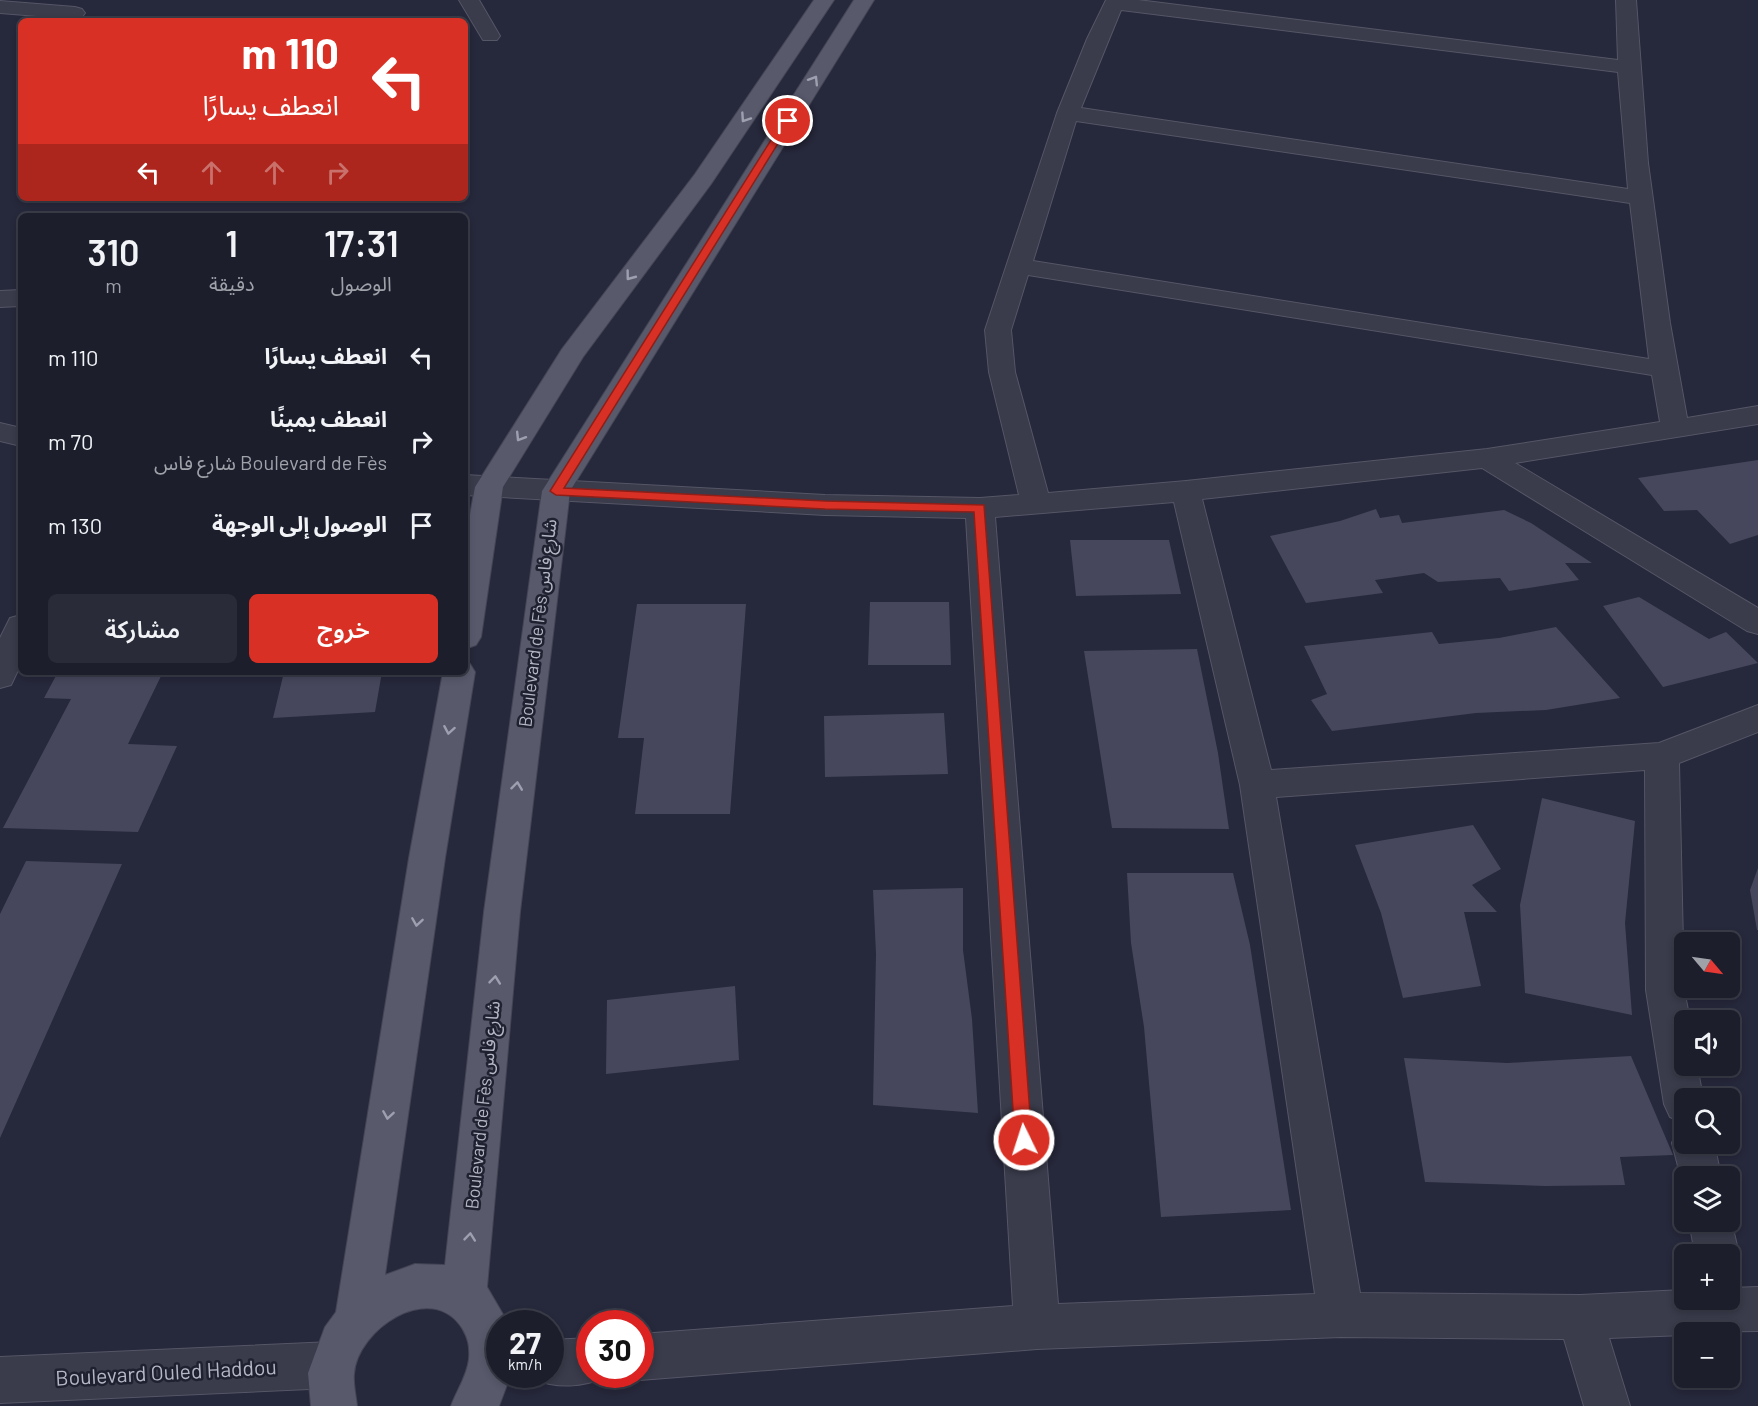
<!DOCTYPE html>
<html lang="ar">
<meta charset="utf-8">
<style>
:root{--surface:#1c1e2c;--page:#292b38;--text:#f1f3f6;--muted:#a0a2a9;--line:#3a3c48;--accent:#d93025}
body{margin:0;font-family:Barlow,"Noto Sans Arabic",sans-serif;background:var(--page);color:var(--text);direction:rtl;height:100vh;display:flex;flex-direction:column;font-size:22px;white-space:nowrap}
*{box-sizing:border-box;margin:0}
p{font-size:20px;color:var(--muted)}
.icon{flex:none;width:33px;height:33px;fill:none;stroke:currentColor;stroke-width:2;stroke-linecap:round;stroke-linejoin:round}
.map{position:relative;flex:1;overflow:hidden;direction:ltr}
.panel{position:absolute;left:18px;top:213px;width:450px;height:462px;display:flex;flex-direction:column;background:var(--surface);border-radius:9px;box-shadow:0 3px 9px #0003,0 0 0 2px var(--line);direction:rtl}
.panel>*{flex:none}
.hud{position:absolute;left:18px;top:18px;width:450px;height:183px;border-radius:9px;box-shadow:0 3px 9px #0003,0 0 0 2px var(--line);direction:rtl;background:#d93025;color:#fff;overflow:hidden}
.needle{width:39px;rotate:119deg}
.fabs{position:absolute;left:1674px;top:932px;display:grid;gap:12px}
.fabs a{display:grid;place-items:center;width:66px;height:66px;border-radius:9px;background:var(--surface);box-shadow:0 3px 9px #0003,0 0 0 2px var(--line);font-size:30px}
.speed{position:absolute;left:486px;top:1310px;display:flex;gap:12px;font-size:30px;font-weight:700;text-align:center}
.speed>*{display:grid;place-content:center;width:78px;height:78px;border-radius:50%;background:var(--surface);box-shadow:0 3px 9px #0003,0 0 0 2px var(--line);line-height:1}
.speed small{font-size:15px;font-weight:400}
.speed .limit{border:9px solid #d22;background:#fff;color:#111}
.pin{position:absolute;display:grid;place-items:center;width:51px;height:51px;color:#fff;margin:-26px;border:3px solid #fff;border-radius:50%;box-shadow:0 2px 6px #0007}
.me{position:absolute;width:66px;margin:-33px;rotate:356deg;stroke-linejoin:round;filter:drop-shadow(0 0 4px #0008)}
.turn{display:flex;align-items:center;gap:21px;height:126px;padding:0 30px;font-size:27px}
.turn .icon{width:78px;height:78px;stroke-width:2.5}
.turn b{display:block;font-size:42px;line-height:51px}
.lanes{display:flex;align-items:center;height:57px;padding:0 30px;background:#0003;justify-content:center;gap:30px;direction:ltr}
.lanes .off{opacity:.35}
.eta{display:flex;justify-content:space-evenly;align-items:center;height:102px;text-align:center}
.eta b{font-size:36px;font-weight:600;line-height:42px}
.action{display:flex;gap:12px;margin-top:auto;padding:12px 30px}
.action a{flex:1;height:69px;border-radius:9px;background:var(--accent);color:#fff;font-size:24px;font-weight:600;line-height:69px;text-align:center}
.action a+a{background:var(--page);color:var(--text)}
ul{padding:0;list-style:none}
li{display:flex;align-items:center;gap:18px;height:84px;padding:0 30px}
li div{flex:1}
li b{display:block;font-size:22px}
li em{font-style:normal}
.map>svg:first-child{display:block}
.building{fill:#46475c}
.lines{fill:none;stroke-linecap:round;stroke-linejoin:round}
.minor-casing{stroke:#555666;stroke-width:2}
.major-casing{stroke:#434454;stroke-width:2}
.minor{fill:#3a3b4b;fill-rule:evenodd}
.major{fill:#58596b;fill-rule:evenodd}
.oneway{stroke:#9e9faf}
.route{fill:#d93025;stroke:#8d1f18;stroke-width:1.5}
.labels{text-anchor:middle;stroke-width:5;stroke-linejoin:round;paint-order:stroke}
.street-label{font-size:18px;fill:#b5b6c6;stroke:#1f2030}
.near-street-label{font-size:21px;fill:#b5b6c6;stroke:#1f2030}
</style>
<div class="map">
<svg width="1758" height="1406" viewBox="0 0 1758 1406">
<rect width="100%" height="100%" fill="#26283b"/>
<path class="building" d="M 1758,460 L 1758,535 L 1730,544 L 1697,510 L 1664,511 L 1638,478 Z
M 1376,509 L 1380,518 L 1399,515 L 1402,523 L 1504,510 L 1531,523 L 1592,563 L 1565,563 L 1579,580 L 1509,591 L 1500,578 L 1438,582 L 1424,573 L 1375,580 L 1383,593 L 1306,603 L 1270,536 L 1340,521 Z
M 1070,540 L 1169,540 L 1181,594 L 1076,596 Z
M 1639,597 L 1709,639 L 1726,632 L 1758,663 L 1663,687 L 1603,606 Z
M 870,602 L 949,602 L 951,665 L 868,665 Z
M 637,604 L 746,604 L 730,814 L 635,814 L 644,738 L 618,738 Z
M 1556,627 L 1620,698 L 1546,710 L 1476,713 L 1332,731 L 1311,700 L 1327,694 L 1304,646 L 1432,632 L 1439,644 L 1499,638 Z
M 1197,649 L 1218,753 L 1229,829 L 1112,828 L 1084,651 Z
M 58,672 L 163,672 L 128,744 L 177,746 L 138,832 L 3,828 L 71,699 L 44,698 Z
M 284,672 L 382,672 L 375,712 L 273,718 Z
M 944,713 L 948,774 L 825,777 L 824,716 Z
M 1542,798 L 1635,821 L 1625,923 L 1632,1015 L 1525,993 L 1520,905 Z
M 1473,825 L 1501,869 L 1472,885 L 1497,912 L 1464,912 L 1481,986 L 1403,998 L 1381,913 L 1355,845 Z
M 26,861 L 122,864 L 0,1138 L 0,914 Z
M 1758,868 L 1758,930 L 1757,930 L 1750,890 Z
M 1127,873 L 1233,873 L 1250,945 L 1291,1210 L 1161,1217 L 1144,1027 L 1131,943 Z
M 963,888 L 963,950 L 972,1019 L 978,1113 L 873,1105 L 876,954 L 873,890 Z
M 735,986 L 739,1060 L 606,1074 L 607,1000 Z
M 1631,1056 L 1673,1155 L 1620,1157 L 1625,1185 L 1545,1186 L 1425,1182 L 1404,1058 L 1507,1063 Z"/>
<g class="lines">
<defs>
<path id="minor" d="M 459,0 L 479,0 L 500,36 L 497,40 L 483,40 Z
M 1106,0 L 1138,0 L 1618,60 L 1616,0 L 1636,0 L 1648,163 L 1670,323 L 1687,418 L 1758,406 L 1758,424 L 1515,463 L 1758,608 L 1758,634 L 1747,631 L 1482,468 L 1202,499 L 1271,770 L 1659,743 L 1758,705 L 1758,732 L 1679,763 L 1684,990 L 1690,1020 L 1684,1020 L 1684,1065 L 1697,1065 L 1703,1098 L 1684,1098 L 1684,1123 L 1670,1117 L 1664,1104 L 1646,990 L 1645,770 L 1276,797 L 1360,1293 L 1580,1295 L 1684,1290 L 1684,1299 L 1730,1299 L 1730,1288 L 1758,1287 L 1758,1331 L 1684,1332 L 1684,1335 L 1609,1338 L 1630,1406 L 1584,1406 L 1564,1339 L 1341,1337 L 1037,1349 L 640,1380 L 626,1374 L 640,1374 L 640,1334 L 1013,1306 L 966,518 L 825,515 L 465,495 L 465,475 L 825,495 L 980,498 L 1019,495 L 989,372 L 985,330 L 1057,113 L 1087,39 ZM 1121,10 L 1618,72 L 1628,189 L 1081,108 ZM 1076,121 L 1630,203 L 1649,359 L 1033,261 ZM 1028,275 L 1652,375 L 1660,422 L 1487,449 L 1186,481 L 1048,493 L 1015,372 L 1011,330 ZM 1174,502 L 1240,785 L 1315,1294 L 1058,1304 L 995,517 Z
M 0,1 L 75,7 L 82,9 L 85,13 L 82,17 L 75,19 L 0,13 Z
M 21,290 L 21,306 L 0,307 L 0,291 Z
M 0,423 L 21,428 L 21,446 L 0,441 Z
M 21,615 L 21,664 L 11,685 L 0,688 L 0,638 L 10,618 Z
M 1684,1127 L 1684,1143 L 1714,1143 L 1721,1176 L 1684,1176 L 1684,1189 L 1672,1143 L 1678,1129 Z
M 1730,1216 L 1739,1254 L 1730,1270 L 1730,1254 L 1695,1254 L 1689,1221 L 1730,1221 Z
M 590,1338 L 590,1374 L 607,1374 L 606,1377 C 583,1387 557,1389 534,1379 L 532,1374 L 550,1374 L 550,1340 Z
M 332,1342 L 348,1349 L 355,1365 L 348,1381 L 332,1388 L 0,1403 L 0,1357 Z"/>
<path id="major" d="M 814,0 L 834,0 L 711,184 L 583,357 L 503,487 L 481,637 L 476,645 L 465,649 L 465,543 L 475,487 L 562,349 L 695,174 Z
M 854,0 L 874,0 L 570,491 L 520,912 L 487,1287 L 508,1323 L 500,1323 L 500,1374 L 511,1374 L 499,1406 L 451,1406 C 457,1390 467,1376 469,1359 C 470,1346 468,1338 462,1328 C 431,1280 357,1329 354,1374 C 353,1384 356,1396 357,1406 L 311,1406 L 308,1373 L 325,1327 L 336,1312 L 409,858 L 443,672 L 465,672 L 465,662 L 470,664 L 475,672 L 445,858 L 385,1275 L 415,1264 L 445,1265 L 484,912 L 542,491 Z"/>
</defs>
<use href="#minor" class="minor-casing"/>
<use href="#major" class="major-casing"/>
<use href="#minor" class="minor"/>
<use href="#major" class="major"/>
</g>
<defs><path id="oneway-chevron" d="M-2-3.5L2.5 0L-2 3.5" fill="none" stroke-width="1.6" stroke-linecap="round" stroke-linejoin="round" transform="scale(1.5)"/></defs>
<g class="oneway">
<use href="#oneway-chevron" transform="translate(814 80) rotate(-58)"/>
<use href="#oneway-chevron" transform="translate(745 118) rotate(124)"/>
<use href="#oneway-chevron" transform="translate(630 276) rotate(127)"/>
<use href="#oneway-chevron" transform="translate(520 437) rotate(122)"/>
<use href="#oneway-chevron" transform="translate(449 730) rotate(100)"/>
<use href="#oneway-chevron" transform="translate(517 786) rotate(-83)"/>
<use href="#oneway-chevron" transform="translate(417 922) rotate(99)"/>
<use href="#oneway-chevron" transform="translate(495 980) rotate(-84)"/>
<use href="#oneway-chevron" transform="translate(388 1115) rotate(99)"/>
<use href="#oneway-chevron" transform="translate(470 1237) rotate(-84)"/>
</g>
<path class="route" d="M 788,118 L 792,121 L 564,488 L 825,501 L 984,505 L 1032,1140 L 1030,1145 L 1024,1148 L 1018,1145 L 1015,1140 L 974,512 L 825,509 L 556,495 L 550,491 L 783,121 Z"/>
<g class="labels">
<g class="street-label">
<text transform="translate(538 623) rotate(-83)" y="6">Boulevard de Fès شارع فاس</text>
<text transform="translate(483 1105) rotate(-84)" y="6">Boulevard de Fès شارع فاس</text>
</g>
<g class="near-street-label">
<text transform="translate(166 1373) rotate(-3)" y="7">Boulevard Ouled Haddou</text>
</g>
</g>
</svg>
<div class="fabs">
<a><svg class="needle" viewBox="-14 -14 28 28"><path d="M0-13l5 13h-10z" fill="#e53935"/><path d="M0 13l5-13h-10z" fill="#a0a2a9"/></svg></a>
<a><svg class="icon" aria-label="sound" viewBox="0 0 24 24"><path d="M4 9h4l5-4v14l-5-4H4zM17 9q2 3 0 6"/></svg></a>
<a><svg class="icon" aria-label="search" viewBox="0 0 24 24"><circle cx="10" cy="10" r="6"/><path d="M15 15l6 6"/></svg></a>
<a><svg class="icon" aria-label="layers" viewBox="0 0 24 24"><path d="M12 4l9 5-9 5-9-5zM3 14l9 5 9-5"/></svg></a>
<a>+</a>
<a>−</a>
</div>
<div class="speed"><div>27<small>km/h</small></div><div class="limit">30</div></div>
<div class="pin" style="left:788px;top:121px;background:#d93025"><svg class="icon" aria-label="arrive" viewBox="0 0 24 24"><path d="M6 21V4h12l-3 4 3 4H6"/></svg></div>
<svg class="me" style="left:1024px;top:1140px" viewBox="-20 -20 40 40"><circle r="17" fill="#d93025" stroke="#fff" stroke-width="3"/><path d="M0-11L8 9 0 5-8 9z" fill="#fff"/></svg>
<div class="hud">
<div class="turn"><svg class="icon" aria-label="left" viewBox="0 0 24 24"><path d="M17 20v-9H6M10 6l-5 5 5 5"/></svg><div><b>110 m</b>انعطف يسارًا</div></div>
<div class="lanes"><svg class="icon" aria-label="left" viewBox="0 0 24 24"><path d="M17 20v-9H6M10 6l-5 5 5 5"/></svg><svg class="icon off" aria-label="ahead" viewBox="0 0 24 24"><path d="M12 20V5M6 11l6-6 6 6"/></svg><svg class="icon off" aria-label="ahead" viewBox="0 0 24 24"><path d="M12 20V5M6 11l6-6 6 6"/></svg><svg class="icon off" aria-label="right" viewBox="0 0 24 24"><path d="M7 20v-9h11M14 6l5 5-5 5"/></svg></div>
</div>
<section class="panel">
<div class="eta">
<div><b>17:31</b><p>الوصول</p></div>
<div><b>1</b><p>دقيقة</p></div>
<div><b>310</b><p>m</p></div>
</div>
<ul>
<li><svg class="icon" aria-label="left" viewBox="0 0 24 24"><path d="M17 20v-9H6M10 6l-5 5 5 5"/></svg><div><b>انعطف يسارًا</b></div><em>110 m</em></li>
<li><svg class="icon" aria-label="right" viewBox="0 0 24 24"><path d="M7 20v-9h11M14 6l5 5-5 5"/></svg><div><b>انعطف يمينًا</b><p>Boulevard de Fès شارع فاس</p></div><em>70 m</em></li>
<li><svg class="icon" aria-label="arrive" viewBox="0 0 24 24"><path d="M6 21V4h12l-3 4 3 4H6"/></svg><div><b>الوصول إلى الوجهة</b></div><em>130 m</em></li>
</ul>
<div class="action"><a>خروج</a><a>مشاركة</a></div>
</section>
</div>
